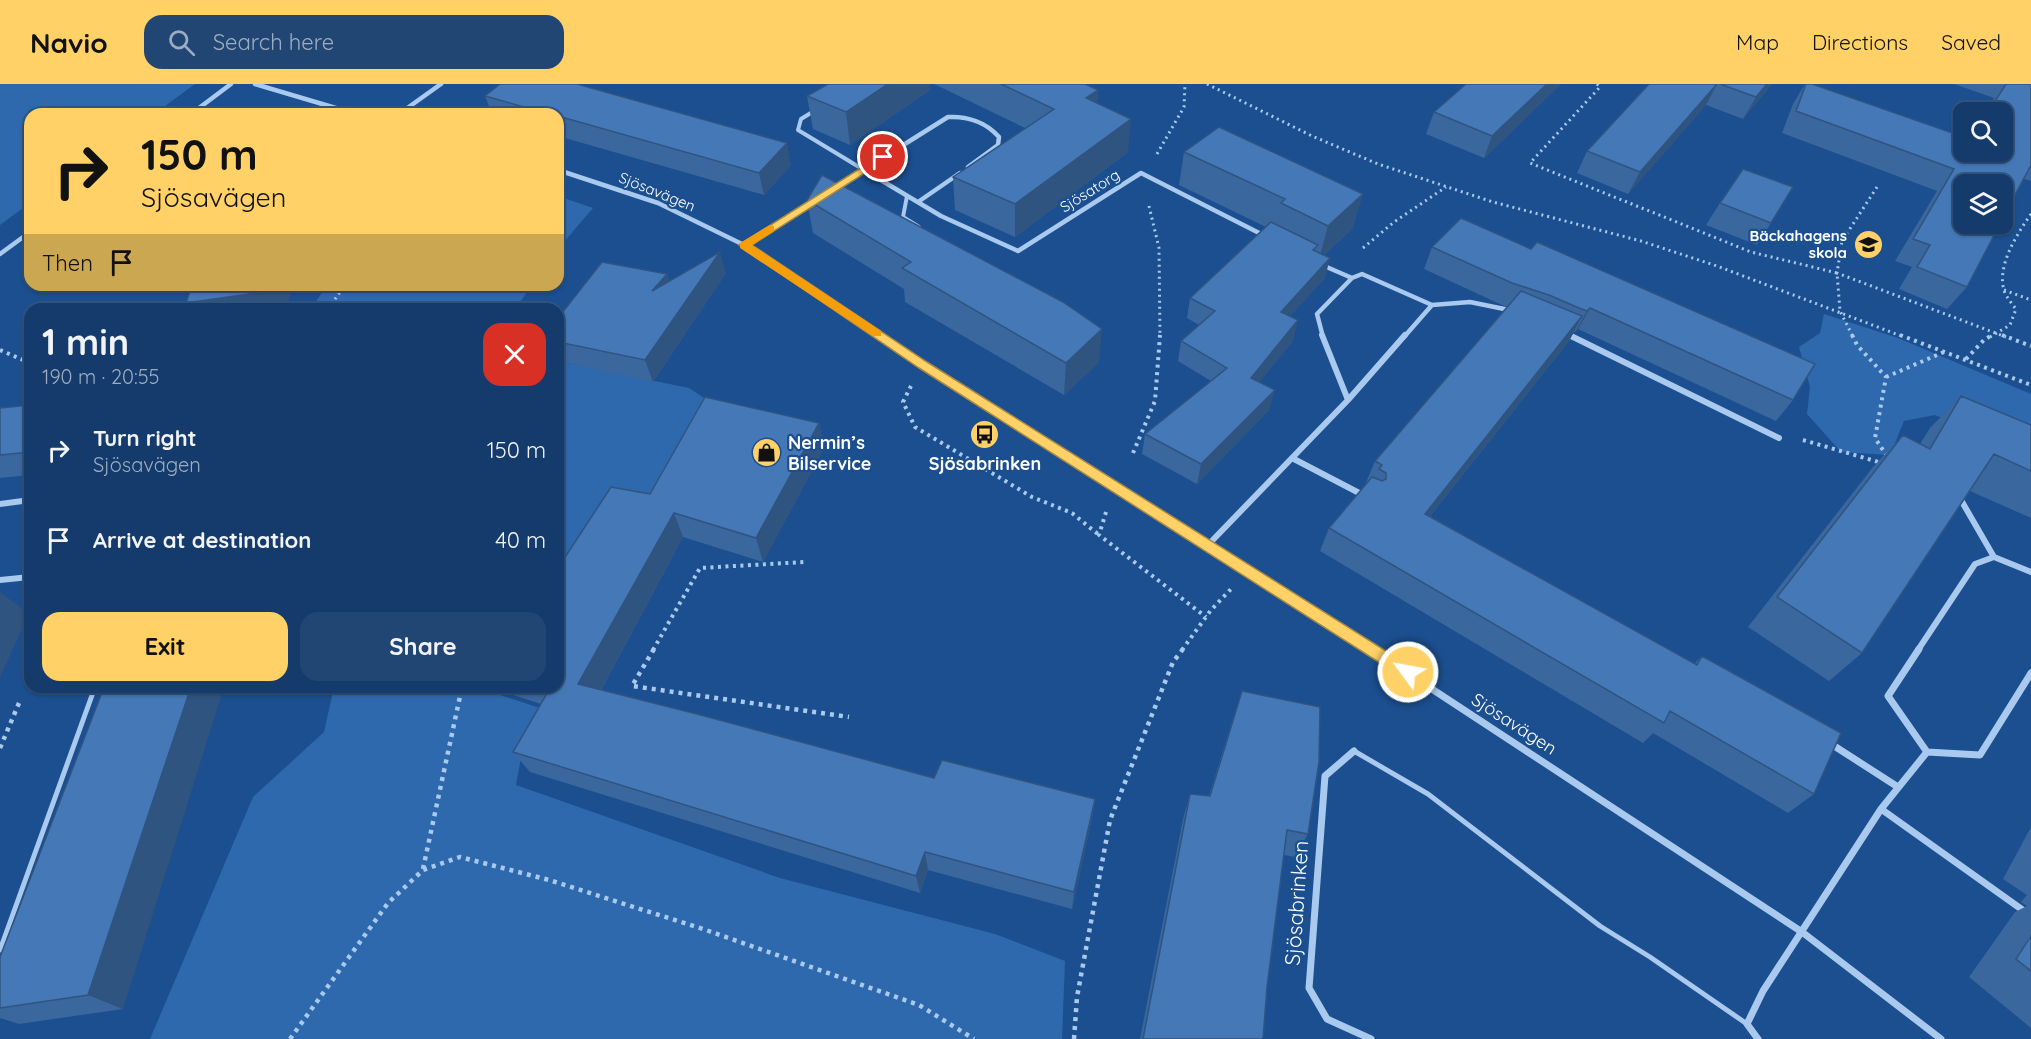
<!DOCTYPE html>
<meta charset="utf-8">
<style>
:root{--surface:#143b6b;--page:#214673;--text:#f1f3f6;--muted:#9dadc1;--line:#33557e;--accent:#ffd166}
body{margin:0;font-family:Quicksand,sans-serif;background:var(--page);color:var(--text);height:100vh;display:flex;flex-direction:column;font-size:22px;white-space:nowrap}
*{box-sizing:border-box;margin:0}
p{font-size:20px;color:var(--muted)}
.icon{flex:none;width:33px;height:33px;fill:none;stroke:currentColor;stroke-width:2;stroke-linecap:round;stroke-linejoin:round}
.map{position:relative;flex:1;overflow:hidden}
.sheet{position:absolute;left:24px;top:219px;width:540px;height:390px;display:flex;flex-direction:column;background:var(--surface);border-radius:18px;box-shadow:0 2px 4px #0004,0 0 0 2px var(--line)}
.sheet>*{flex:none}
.guide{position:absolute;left:24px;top:24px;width:540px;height:183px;border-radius:18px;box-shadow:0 2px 4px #0004,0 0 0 2px var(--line);background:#ffd166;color:#111;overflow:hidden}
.controls{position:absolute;left:1953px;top:18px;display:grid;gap:12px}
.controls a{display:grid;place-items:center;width:60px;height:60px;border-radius:12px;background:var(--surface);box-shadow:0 2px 4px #0004,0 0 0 2px var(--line);font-size:30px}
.pin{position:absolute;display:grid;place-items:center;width:51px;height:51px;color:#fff;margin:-26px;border:3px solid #fff;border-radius:50%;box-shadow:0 2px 6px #0007}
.me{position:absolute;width:66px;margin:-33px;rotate:302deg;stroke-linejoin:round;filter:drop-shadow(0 0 4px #0008)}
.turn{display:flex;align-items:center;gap:21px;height:126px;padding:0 18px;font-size:27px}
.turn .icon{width:78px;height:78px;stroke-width:2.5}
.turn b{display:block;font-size:42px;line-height:51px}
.then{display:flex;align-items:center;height:57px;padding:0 18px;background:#0003;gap:12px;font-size:22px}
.round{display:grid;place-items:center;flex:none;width:63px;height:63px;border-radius:18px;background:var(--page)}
.headline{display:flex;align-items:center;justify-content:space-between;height:102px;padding:0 18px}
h1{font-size:36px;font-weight:800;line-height:45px}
.button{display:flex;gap:12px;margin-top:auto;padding:12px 18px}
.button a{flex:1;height:69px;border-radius:18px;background:var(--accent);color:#111;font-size:24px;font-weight:800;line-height:69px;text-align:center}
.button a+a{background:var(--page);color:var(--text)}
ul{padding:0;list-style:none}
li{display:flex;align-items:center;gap:18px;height:90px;padding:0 18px}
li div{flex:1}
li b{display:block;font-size:22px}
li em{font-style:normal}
header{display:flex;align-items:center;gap:36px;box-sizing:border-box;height:84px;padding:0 30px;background:var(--accent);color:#111}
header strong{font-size:28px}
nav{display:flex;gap:33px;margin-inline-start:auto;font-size:21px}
.search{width:420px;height:54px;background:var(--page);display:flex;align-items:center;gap:15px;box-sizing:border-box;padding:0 21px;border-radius:18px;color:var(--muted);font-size:22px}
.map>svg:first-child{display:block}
.green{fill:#2e69ad}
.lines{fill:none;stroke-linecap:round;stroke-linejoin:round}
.path-far2{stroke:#a9c9ee;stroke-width:3;stroke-dasharray:2 4;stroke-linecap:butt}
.path-far1{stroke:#a9c9ee;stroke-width:4;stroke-dasharray:3 4.5;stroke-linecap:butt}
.path{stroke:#a9c9ee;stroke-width:4.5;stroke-dasharray:4 5;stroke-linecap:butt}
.lane-far1{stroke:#a9c9ee;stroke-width:4}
.lane{stroke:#a9c9ee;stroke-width:5}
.street-far2{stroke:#a9c9ee;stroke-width:4.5}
.street-far1{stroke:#a9c9ee;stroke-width:6}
.street{stroke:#a9c9ee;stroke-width:7}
.wall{fill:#3a679d}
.shaded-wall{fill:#305480}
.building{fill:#4478b7;stroke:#305480;stroke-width:1.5}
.route{fill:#ffd166;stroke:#a68842;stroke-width:1.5}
.slow{fill:#f59e0b}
.labels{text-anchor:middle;stroke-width:4.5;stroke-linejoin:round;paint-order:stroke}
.far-street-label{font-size:15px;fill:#fff;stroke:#1b4f8f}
.far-poi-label{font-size:15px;font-weight:bold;fill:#fff;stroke:#1b4f8f;text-anchor:end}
.poi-label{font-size:18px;font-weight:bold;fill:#fff;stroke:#1b4f8f;text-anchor:start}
.street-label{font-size:18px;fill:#fff;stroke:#1b4f8f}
.near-street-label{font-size:21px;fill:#fff;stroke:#1b4f8f}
</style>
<header>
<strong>Navio</strong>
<div class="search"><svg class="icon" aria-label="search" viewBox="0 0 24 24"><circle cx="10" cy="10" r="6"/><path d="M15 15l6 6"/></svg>Search here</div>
<nav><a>Map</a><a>Directions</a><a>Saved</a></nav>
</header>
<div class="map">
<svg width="2031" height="955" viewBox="0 0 2031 955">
<rect width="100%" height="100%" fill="#1b4f8f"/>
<path class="green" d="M 0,0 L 195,0 L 154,30 L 30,30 L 30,119 L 0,141 Z
M 558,112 L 593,124 L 558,165 Z
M 327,201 L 532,201 L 515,225 L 311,225 Z
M 1824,230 L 1898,254 L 2031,310 L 2031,373 L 1935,331 L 1904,337 L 1890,371 L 1841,368 L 1807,330 L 1810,303 L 1799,263 L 1820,249 Z
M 558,277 L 689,304 L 721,325 L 653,424 L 558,507 Z
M 334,603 L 500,603 L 497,610 L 546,626 L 524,657 L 516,701 L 780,794 L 995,850 L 1065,877 L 1062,955 L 150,955 L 253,713 L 324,648 Z"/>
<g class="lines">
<path class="path-far2" d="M 1207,0 L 1312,52 L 1378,80 L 1493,118 L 1641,157 L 1717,182 L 1904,253
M 1597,0 L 1600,3 L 1530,79 L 1751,168 L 1837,189 L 1840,227 L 1853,253
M 1157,70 L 1184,23 L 1185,0
M 1877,103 L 1842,157 L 1837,189 L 2006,253
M 1149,122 L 1159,164 L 1160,253
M 1363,164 L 1394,138 L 1446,103
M 2004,206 L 2031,216
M 328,225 L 345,201
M 1990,253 L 2010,241 L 2016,225 C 2012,220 2008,215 2005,209 C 1995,184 2017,150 2031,130"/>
<path class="path-far1" d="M 1852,251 L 1857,261 L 1886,293 L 1875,354 L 1887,372
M 1900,251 L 2031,301
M 2002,251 L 2031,262
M 0,266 L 30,279
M 1966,275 L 1984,256 L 1992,251
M 1886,293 L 1944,268
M 911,302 L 903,318 L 915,343 L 1032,413 L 1072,429 L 1099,451
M 1803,356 L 1882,379
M 1133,369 L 1155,317 L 1160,251
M 1106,428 L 1099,451 L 1206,533
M 653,566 L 700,484 L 804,478
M 1182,566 L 1211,526 L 1231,505"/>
<path class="path" d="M 654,565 L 632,602 L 849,633
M 0,664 L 19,619
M 423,785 L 462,603
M 290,955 L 388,819 L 423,786 L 460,773 L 549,796 L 703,845 L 919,921 L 974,955
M 1074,955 L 1077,913 L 1110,736 L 1173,578 L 1183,565"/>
<path class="lane-far1" d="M 814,27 L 801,35 L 798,46 L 864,86
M 907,112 L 903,133 L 919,143"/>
<path class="lane" d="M 29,596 L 30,593
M 1354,667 L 1428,710 L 1600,842 L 1650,873 L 1747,940
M 0,866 L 95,603"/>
<path class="street-far2" d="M 255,0 L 356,30
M 191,30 L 231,0
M 399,30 L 441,0
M 558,86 L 658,119 L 744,161 L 881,253
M 864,86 L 941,132 L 1018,167 L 1141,89 L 1265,152
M 833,105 L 948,33 C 967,32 986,38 999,53 L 998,61 L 968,83
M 918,118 L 960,89
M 744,161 L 815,117
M 0,170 L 30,148
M 1322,181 L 1352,194 L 1362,190 L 1432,221
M 1564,249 L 1572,253
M 1323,253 L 1317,230 L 1352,194
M 1404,253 L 1432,221 L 1470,218 L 1514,227"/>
<path class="street-far1" d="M 879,251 L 1373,566
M 1322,251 L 1348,316
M 1569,251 L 1779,354
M 1292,374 L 1363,411
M 1961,416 L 1994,473
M 0,420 L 30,416
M 1208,461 L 1348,316 L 1405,251
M 0,496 L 30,493
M 1918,566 L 1975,480 L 1994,473 L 2031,488"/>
<path class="street" d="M 1371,565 L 1802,848 L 1941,955
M 1919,565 L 1888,612 L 1927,668 L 1980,671 L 2031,589
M 1828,658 L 1898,703
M 1354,667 L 1325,692 L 1309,904 L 1327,935 L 1371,955
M 1881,725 L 2031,832
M 1758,955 L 1747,940 L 1763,907 L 1881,725 L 1927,668"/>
</g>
<path class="wall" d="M 934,0 L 1085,0 L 1098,6 L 1097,20 L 1128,68 L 1015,153 L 955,126 L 953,93 L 1025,44 Z
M 1561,0 L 1484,74 L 1426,50 L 1434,28 Z
M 1649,0 L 1772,0 L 1743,35 L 1706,21 L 1628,110 L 1577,89 L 1587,67 Z
M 1805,0 L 1812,0 L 1964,68 L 2002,28 L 1985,28 L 1994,14 L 1954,0 L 2031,0 L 2031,97 L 2024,95 L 1967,203 L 1947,225 L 1899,205 L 1912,183 L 1895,177 L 1937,107 L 1782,49 L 1793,20 Z
M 930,6 L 850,61 L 813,45 L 807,12 Z
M 485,12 L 791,81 L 764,111 L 558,52 L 558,30 L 492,30 Z
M 1184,68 L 1353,144 L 1324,171 L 1325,194 L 1290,232 L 1293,257 L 1259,298 L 1269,326 L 1197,400 L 1142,370 L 1145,350 L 1211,297 L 1178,277 L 1181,257 L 1199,241 L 1187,234 L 1190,214 L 1266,143 L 1179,101 Z
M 807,116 L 1099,278 L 1064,311 L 905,218 L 904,205 L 813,149 Z
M 1720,119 L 1771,139 L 1757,161 L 1706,141 Z
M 1461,134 L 1793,316 L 1776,337 L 1578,245 L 1575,248 L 1574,248 L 1569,257 L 1430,432 L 1694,580 L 1702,572 L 1814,710 L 1788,729 L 1653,649 L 1643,659 L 1320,467 L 1329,444 L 1365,401 L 1375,377 L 1508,223 L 1502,221 L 1424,185 L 1432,163 Z
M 726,189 L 653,298 L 558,277 L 558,234 L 667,190 L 669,197 Z
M 1961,312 L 2031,341 L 2031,434 L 1970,407 L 1862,569 L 1829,597 L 1748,543 L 1873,383 L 1903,351 L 1920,360 L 1930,344 Z
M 30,321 L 30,391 L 0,394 L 0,324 Z
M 819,339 L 824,364 L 763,478 L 683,453 L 601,606 L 934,694 L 1095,715 L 1092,734 L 1072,825 L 928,786 L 920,809 L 530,688 L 513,668 L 541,620 L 507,609 L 502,603 L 558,603 L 650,410 Z
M 1242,607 L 1308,750 L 1295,773 L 1284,771 L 1267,903 L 1263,955 L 1140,955 L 1183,735 L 1190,710 L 1209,712 L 1233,634 Z
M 2031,743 L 2031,944 L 1969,893 L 2015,828 L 2027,822 L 2021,818 L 2027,811 L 2003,795 Z
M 0,873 L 123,925 L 19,940 L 0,934 Z"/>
<path class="shaded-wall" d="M 888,0 L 930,0 L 930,6 L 850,61 L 846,28 Z
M 1547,0 L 1561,0 L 1484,74 L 1492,52 Z
M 1717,0 L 1706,21 L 1628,110 L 1640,88 Z
M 1767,0 L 1772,0 L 1743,35 L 1756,13 Z
M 1098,6 L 1096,39 L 1086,14 Z
M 1131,35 L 1128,68 L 1015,153 L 1015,120 Z
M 787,59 L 791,81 L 764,111 L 759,89 Z
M 1363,110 L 1353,144 L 1319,175 L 1328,142 Z
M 720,168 L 726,189 L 653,298 L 645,276 Z
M 1330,174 L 1325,194 L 1275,249 L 1281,228 Z
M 667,190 L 674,212 L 652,207 Z
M 272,201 L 293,201 L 286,225 L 191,225 L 186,219 Z
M 1590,224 L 1578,245 L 1575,248 L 1587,227 Z
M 1582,232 L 1569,257 L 1413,453 L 1425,430 Z
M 1298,236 L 1293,257 L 1247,314 L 1251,294 Z
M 1102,245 L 1099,278 L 1064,311 L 1066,279 Z
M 1275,306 L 1269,326 L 1197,400 L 1201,380 Z
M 819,339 L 824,364 L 763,478 L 756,454 Z
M 674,429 L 683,453 L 592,622 L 578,600 Z
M 0,508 L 29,530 L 0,593 Z
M 191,603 L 224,603 L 123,925 L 88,911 Z
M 1095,715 L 1092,734 L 1072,825 L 1074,808 Z
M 925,768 L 928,786 L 920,809 L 916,792 Z"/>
<path class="building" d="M 500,0 L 577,0 L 787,59 L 759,89 L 558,32 L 558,30 L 549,30 L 485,12 Z
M 828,0 L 888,0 L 846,28 L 807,12 Z
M 1001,0 L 1085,0 L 1098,6 L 1086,14 L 1131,35 L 1015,120 L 953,93 L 1054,25 Z
M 1466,0 L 1547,0 L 1492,52 L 1434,28 Z
M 1649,0 L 1717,0 L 1640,88 L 1587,67 Z
M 1720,0 L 1767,0 L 1756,13 Z
M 1806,0 L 1812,0 L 1964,53 L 1964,68 L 2002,68 L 2002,28 L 1988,28 L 2006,0 L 2031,0 L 2031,81 L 2002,135 L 2002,100 L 1964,100 L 1964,140 L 2000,140 L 1967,203 L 1917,183 L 1930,161 L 1913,155 L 1954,85 L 1796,27 Z
M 1219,43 L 1363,110 L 1328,142 L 1281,119 L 1285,115 L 1184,68 Z
M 1743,85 L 1793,103 L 1771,139 L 1720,119 Z
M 822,91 L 1063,218 L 1102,245 L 1066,279 L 902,184 L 911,178 L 807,116 Z
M 1461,134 L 1531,165 L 1537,158 L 1815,280 L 1793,316 L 1590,224 L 1587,227 L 1579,224 L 1549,211 L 1512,199 L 1432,163 Z
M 1271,138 L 1318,161 L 1313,166 L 1330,174 L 1281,228 L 1298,236 L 1251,294 L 1275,306 L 1201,380 L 1145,350 L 1227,284 L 1181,257 L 1215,227 L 1190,214 Z
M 720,168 L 645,276 L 558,258 L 558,234 L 602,178 L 667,190 L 652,207 Z
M 192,201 L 272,201 L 270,207 L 186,219 Z
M 1521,207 L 1582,232 L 1425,430 L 1697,581 L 1702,572 L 1841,649 L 1814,710 L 1670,627 L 1664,639 L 1329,444 L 1372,393 L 1382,397 L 1386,395 L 1386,389 L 1379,385 L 1382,381 L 1375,377 Z
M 1961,312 L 2031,341 L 2031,387 L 1994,370 L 1862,569 L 1777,513 L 1903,351 L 1930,365 Z
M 705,313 L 819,339 L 756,454 L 674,429 L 578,600 L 697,630 L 934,694 L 942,676 L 1095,715 L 1074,808 L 925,768 L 916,792 L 513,668 L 549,606 L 540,603 L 558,603 L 558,484 L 611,403 L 650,410 Z
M 30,321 L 30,368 L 0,371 L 0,324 Z
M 104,603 L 191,603 L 88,911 L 0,924 L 0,873 Z
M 1242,607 L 1320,623 L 1319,678 L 1308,750 L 1287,746 L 1267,903 L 1263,955 L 1143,955 L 1190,710 L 1210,712 Z
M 2031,852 L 2031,887 L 2016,875 Z"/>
<path class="route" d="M 883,70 L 888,73 L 887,75 L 752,161 L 927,278 L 1413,584 L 1415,588 L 1413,593 L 1408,595 L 1402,593 L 919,284 L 739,161 Z"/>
<path class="slow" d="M 770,141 L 774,142 L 774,147 L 752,161 L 881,247 L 881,252 L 873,252 L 740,164 L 740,159 Z"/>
<defs>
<symbol id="school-disc" viewBox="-11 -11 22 22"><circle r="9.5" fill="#ffd166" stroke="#1b4f8f"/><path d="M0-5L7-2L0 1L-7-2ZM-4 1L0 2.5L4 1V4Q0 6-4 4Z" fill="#111"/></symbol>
<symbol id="bus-disc" viewBox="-11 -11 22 22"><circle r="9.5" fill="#ffd166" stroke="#1b4f8f"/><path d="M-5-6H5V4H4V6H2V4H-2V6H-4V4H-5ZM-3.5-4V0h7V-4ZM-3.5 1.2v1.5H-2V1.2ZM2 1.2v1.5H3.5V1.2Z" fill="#111"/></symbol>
<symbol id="shop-disc" viewBox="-11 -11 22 22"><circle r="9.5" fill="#ffd166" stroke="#1b4f8f"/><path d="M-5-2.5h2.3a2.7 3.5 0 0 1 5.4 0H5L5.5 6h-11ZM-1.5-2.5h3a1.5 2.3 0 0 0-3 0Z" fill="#111"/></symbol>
</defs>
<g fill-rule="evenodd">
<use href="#school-disc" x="1852" y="144" width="33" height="33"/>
<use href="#bus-disc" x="968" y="334" width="33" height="33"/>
<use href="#shop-disc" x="750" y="352" width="33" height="33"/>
</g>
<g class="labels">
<g class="far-street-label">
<text transform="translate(1090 107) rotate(-32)" y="5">Sjösatorg</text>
<text transform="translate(657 108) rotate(22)" y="5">Sjösavägen</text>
</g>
<g class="far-poi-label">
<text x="1847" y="157">Bäckahagens<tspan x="1847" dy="17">skola</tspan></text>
</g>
<g class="poi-label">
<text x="788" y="365">Nermin’s<tspan x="788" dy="21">Bilservice</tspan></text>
<text x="985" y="386" text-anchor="middle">Sjösabrinken</text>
</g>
<g class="street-label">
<text transform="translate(1514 640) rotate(33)" y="6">Sjösavägen</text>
</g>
<g class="near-street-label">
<text transform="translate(1297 819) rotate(-86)" y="7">Sjösabrinken</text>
</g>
</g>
</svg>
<div class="controls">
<a><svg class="icon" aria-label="search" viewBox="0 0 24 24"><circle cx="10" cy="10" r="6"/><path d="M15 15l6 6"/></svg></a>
<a><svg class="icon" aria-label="layers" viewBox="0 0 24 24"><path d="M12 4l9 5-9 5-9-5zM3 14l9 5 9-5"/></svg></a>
</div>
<div class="pin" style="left:883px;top:73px;background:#d93025"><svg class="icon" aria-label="arrive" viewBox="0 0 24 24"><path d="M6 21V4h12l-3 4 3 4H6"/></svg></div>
<svg class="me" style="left:1408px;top:588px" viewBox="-20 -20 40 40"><circle r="17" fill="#ffd166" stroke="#fff" stroke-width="3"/><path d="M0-11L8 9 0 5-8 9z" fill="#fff"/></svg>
<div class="guide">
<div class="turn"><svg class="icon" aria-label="right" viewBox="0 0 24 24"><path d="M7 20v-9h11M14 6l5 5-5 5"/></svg><div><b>150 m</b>Sjösavägen</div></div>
<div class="then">Then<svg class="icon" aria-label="arrive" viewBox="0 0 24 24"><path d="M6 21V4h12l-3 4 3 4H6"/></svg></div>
</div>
<section class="sheet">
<div class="headline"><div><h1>1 min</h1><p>190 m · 20:55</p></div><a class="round" style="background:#d93025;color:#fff"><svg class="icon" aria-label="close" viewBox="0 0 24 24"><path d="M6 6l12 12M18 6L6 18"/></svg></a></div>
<ul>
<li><svg class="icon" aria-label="right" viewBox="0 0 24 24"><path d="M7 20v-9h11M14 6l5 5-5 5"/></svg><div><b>Turn right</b><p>Sjösavägen</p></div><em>150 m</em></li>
<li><svg class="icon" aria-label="arrive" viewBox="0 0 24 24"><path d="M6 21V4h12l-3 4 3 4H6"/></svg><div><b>Arrive at destination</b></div><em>40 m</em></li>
</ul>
<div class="button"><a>Exit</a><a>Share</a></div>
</section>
</div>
